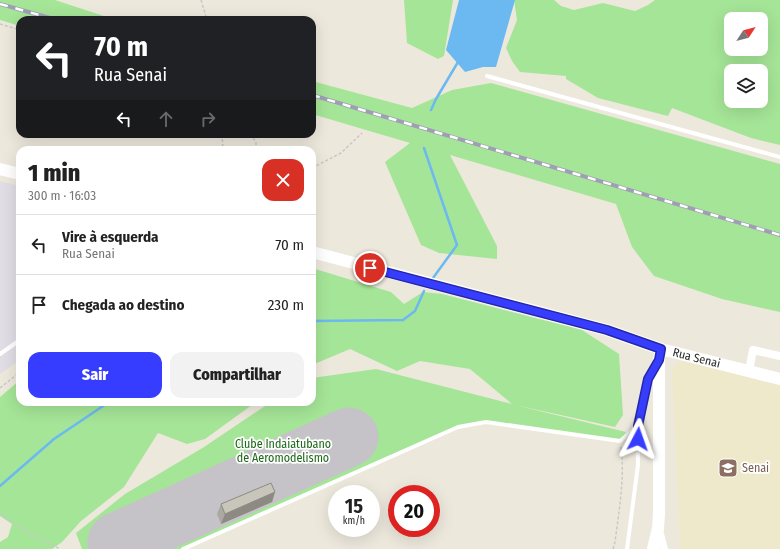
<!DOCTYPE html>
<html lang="pt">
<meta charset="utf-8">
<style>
:root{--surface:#fff;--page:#f2f2f2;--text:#222;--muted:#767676;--line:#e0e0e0;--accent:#373dfe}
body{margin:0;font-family:"Fira Sans Condensed",sans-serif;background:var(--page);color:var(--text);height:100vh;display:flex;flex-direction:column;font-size:15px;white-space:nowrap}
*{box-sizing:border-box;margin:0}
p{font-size:13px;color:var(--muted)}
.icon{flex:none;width:22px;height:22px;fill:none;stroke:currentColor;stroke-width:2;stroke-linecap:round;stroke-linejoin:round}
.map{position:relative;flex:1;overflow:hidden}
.side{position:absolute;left:16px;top:146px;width:300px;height:260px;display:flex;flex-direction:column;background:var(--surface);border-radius:12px;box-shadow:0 4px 16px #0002}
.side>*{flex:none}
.banner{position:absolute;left:16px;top:16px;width:300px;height:122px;border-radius:12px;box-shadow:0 4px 16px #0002;background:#202124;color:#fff;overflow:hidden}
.needle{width:26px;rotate:54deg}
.fabs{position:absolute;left:724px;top:12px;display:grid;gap:8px}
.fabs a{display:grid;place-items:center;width:44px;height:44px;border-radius:8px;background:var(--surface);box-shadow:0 4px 16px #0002;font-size:20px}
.speed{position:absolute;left:328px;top:485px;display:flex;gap:8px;font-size:20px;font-weight:700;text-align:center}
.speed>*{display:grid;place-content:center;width:52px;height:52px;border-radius:50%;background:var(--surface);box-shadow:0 4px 16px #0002;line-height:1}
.speed small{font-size:10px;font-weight:400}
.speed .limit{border:6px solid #d22;background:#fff;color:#111}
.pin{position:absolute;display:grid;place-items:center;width:34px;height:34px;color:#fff;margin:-17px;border:2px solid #fff;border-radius:50%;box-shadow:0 1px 4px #0007}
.me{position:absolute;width:44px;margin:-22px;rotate:4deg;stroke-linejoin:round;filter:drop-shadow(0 0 3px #0008)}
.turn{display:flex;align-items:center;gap:14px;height:84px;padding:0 12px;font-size:18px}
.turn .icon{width:52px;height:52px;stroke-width:2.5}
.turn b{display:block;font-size:28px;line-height:34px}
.lanes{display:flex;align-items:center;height:38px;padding:0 12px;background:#0003;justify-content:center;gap:20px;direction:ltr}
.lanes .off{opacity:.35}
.round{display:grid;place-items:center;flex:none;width:42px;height:42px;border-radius:12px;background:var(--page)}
.head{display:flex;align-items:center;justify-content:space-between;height:68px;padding:0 12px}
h1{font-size:24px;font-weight:800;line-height:30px}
.button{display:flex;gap:8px;margin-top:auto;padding:8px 12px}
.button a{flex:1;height:46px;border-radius:12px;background:var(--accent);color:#fff;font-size:16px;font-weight:800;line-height:46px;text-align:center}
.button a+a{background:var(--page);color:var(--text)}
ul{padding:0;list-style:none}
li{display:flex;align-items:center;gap:12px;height:60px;padding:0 12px;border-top:1px solid var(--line)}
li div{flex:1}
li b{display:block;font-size:15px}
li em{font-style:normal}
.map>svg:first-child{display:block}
.industrial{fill:#e0dde5}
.education{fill:#efe9cb}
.green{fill:#a5e597;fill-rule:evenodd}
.water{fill:#6cb9f2}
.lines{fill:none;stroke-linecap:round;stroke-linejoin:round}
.stream{stroke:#6cb9f2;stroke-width:2.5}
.runway{stroke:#c6c3c8;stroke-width:59}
.path{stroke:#c8c8c8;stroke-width:1.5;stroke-dasharray:3 2;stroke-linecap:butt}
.lane{stroke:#fff;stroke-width:4}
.street{stroke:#fff;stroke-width:8}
.secondary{stroke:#fff;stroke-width:12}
.rail-casing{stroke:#9f9eb5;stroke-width:4}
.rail{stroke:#fff;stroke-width:2.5;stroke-dasharray:8;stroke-linecap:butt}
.wall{fill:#aca9a1}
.shaded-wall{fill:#8c8a83}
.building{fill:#c8c5bb;stroke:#8c8a83}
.route-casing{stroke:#2428a5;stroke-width:10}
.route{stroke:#373dfe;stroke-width:7}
.labels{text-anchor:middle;stroke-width:3.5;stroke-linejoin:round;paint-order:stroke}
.street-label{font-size:12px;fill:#2a2a2a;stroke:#fff}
.park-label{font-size:12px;fill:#1c6918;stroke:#fff}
.education-label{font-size:12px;fill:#785e54;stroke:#fff;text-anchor:start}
</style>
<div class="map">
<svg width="780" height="549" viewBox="0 0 780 549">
<rect width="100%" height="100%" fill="#ede8dc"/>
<path class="industrial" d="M 0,181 L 20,186 L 20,360 L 0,374 Z"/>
<path class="education" d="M 689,361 L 780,386 L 780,549 L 680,549 L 672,371 L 677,363 Z"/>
<path class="green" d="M 0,0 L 55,0 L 116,20 L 20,20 L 20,26 L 0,20 Z
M 404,0 L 453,0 L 444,56 L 438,59 L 407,43 Z
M 514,0 L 554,0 L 561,6 L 574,10 L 603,3 L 635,11 L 648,5 L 655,0 L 780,0 L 780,145 L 751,138 L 672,108 L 668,116 L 598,98 L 566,79 L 566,76 L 520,72 L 512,61 L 506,48 L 517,20 ZM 731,19 L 761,19 L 761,49 L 731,49 ZM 731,71 L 761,71 L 761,101 L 731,101 Z
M 312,81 L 412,108 L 452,90 L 491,83 L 780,164 L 780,312 L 722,299 L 654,276 L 632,247 L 616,204 L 450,155 L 497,246 L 497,259 L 439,253 L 421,245 L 385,162 L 410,143 L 312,114 Z
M 312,268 L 391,292 L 404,304 L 423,292 L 442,294 L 582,330 L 619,354 L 623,415 L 615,427 L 515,405 L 626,432 L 620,441 L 486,422 L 458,427 L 182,549 L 82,549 L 76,533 L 125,494 L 204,447 L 271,402 L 312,402 L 312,378 L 376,369 L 512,404 L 470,369 L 420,361 L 397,371 L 350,349 L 312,365 Z
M 20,380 L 20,402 L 256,402 L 205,439 L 187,444 L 158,433 L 124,487 L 81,521 L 62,542 L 52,549 L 0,549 L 0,542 L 8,537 L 12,524 L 0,516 L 0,397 Z"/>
<path class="water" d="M 459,0 L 515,0 L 496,67 L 483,67 L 465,72 L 446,50 Z"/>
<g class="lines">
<path class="stream" d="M 431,110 L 436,99 L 458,62
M 424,148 L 457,245 L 433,278
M 312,321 L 403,320 L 415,311 L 424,291
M 0,486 L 54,439 L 109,402"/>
<path class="runway" d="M 117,542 L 349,437"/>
<path class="path" d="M 201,0 L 207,20
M 0,24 L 20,30
M 222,134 L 223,150
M 250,134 L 256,142 L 256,150
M 312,168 L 341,153 L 362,133
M 0,388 L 20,372
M 0,514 L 31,534 L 60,549
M 613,549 L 615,542 C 619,510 625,478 621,447"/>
<path class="lane" d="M 487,76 L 780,157
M 0,354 L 20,340
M 183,549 L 458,427 L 486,422 L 620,441 L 638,426 L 648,379 L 655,366
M 627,549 L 638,465 L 638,426"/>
<path class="street" d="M 749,371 L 753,350 L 780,356
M 659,530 L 664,549"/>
<g class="secondary">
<path d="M 0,169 L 20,174"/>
<path id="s1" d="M 312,252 L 607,330 L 661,349 L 780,379"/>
<path d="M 653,549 L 658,528 L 659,514 L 659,360 L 661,349"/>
</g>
<defs>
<path id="rail" d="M 0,4 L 57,20
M 312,95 L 780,235"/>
</defs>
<use href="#rail" class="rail-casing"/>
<use href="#rail" class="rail"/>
</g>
<path class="wall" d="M 275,492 L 272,502 L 221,524 L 217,514 L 221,504 Z"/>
<path class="shaded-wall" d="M 275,492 L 272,502 L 221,524 L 225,514 Z"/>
<path class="building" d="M 271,483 L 275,492 L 225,514 L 221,504 Z"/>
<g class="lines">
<defs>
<path id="route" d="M 370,268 L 607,330 L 661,349 L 659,360 L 648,379 L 638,426 L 638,439"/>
</defs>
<use href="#route" class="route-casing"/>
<use href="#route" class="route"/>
</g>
<defs>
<symbol id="university-square" viewBox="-11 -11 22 22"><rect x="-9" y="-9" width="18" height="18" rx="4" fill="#8d6e63" stroke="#fff"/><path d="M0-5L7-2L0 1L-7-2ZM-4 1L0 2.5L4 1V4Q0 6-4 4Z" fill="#fff"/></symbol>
</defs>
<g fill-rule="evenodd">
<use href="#university-square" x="717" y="457" width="22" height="22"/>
</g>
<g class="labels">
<g class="street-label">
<text dy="4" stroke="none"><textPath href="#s1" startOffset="399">Rua Senai</textPath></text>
</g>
<g class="park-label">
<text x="283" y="448">Clube Indaiatubano<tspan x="283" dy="14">de Aeromodelismo</tspan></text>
</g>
<g class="education-label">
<text x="742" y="472">Senai</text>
</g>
</g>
</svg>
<div class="fabs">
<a><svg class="needle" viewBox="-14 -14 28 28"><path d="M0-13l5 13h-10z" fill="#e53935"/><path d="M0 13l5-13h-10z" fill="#767676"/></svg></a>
<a><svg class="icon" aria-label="layers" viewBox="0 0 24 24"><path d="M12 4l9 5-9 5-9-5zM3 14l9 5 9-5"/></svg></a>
</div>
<div class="speed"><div>15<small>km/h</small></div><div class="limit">20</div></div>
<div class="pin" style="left:370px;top:268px;background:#d93025"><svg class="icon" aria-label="arrive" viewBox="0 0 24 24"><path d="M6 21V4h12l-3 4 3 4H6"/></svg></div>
<svg class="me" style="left:638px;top:439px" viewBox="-20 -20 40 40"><path d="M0-17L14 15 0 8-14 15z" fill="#373dfe" stroke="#fff" stroke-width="4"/></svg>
<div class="banner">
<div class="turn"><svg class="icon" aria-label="left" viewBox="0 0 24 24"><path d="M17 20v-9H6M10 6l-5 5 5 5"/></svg><div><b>70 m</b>Rua Senai</div></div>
<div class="lanes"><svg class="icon" aria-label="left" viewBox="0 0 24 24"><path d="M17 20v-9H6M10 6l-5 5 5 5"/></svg><svg class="icon off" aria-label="ahead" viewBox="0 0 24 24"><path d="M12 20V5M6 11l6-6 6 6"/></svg><svg class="icon off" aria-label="right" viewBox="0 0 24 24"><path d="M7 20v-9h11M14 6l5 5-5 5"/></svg></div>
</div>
<section class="side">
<div class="head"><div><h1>1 min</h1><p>300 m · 16:03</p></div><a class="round" style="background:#d93025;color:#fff"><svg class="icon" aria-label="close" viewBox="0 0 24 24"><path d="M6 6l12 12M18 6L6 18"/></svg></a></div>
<ul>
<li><svg class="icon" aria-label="left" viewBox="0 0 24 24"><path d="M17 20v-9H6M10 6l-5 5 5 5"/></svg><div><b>Vire à esquerda</b><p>Rua Senai</p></div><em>70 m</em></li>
<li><svg class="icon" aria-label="arrive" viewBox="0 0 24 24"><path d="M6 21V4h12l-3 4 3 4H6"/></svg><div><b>Chegada ao destino</b></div><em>230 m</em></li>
</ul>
<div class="button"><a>Sair</a><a>Compartilhar</a></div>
</section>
</div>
